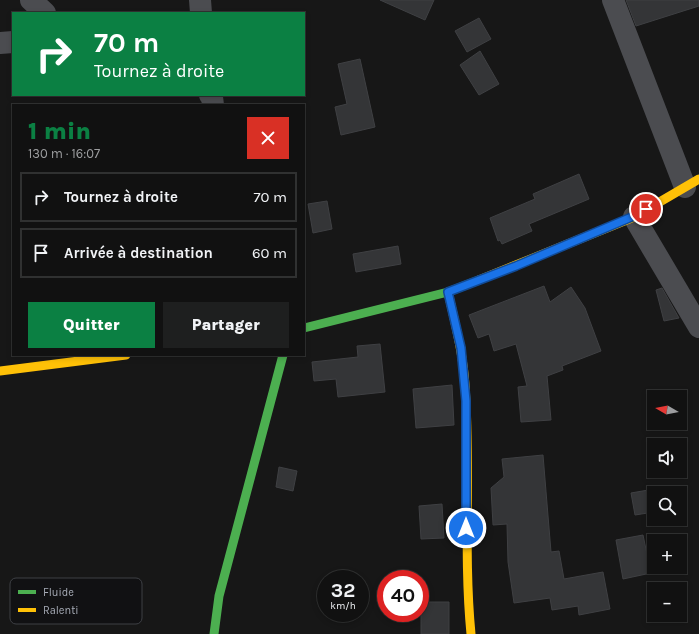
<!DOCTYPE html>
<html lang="fr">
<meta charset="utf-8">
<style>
:root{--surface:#111;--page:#1e1f1f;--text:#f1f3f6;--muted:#9c9d9f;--line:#303131;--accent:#0b8043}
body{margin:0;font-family:Karla,sans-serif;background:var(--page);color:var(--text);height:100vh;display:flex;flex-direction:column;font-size:15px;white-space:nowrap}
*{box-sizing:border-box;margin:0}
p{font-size:13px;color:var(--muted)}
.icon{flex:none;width:22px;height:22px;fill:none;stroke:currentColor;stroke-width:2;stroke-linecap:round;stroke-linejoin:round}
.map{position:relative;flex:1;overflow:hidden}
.side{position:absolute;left:12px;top:104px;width:293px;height:252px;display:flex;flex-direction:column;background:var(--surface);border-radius:0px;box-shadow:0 2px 6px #0003,0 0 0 1px var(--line)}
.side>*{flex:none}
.banner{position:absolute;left:12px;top:12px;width:293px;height:84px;border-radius:0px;box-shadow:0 2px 6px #0003,0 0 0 1px var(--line);background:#0b8043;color:#fff;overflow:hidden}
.needle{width:26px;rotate:279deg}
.buttons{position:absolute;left:647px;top:390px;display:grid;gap:8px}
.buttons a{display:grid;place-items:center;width:40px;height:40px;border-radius:0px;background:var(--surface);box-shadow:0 2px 6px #0003,0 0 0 1px var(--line);font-size:20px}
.speed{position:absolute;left:317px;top:570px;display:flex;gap:8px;font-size:20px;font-weight:700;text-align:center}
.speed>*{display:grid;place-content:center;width:52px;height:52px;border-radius:50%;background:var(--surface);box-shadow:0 2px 6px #0003,0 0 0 1px var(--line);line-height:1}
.speed small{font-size:10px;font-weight:400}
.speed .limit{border:6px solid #d22;background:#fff;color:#111}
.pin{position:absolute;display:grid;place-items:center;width:34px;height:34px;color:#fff;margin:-17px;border:2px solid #fff;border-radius:50%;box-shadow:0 1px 4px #0007}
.me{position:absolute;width:44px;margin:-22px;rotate:0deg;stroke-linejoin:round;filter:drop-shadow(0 0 3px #0008)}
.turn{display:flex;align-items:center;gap:14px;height:84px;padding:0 16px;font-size:18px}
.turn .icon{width:52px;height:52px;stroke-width:2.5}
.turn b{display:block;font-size:28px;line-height:34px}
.round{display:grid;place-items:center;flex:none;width:42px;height:42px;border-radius:0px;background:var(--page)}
.headline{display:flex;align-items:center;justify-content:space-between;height:68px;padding:0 16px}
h1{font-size:24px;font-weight:800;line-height:30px;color:var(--accent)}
.action{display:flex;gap:8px;margin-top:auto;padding:8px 16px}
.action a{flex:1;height:46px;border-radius:0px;background:var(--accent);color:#fff;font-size:16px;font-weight:800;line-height:46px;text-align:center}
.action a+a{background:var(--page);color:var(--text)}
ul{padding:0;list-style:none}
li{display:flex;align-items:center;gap:12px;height:50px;margin:0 8px 6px;padding:0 8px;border:2px solid var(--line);border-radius:0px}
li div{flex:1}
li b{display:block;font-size:15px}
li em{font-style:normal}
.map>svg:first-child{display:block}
.building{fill:#343537;stroke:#3f4043}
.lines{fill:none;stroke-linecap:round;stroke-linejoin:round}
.street{stroke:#4b4c50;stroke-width:22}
.fast{stroke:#4caf50;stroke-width:9}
.slow{stroke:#ffc107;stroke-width:9}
.route-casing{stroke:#114b97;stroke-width:10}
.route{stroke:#1a73e8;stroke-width:7}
.key{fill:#111113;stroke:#3e4045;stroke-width:1}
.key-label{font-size:11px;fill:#a8adb8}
</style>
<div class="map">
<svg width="699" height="634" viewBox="0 0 699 634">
<rect width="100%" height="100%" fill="#171717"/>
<path class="building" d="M 380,0 L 434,0 L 425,20 Z
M 626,0 L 699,0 L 699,6 L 636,26 Z
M 479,18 L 491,39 L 467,52 L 455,31 Z
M 480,51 L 499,84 L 479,95 L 460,65 Z
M 360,59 L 375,127 L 341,135 L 335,107 L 347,104 L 338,64 Z
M 579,174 L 589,199 L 529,224 L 532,231 L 502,244 L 500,240 L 498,241 L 490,218 L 535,199 L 533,194 Z
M 327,201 L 332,229 L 313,233 L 308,204 Z
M 398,246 L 401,264 L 356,272 L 353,254 Z
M 544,286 L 550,302 L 571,287 L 585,308 L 601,351 L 562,366 L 563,370 L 547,376 L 551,420 L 521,422 L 518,387 L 527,386 L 516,344 L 494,351 L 489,334 L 478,338 L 469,315 Z
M 662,288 L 679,318 L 664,321 L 656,290 Z
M 380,344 L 385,392 L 338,397 L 336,379 L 314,381 L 312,362 L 358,357 L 357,346 Z
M 452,385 L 454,425 L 416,428 L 413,389 Z
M 543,455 L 551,552 L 559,551 L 564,579 L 603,572 L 610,609 L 579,615 L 578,606 L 552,610 L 550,598 L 514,603 L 508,562 L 507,524 L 493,525 L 491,488 L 504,477 L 502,459 Z
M 279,467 L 297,471 L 293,491 L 276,487 Z
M 654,489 L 654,512 L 635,515 L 631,493 Z
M 442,504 L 444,538 L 421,539 L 419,506 Z
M 643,535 L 651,573 L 623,579 L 616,540 Z
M 421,602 L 449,602 L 449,634 L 421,634 Z"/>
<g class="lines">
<path class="street" d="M 31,0 L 45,13
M 200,0 L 201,13
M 613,0 L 685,187
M 0,43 L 13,42
M 210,95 L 212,97 L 213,105
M 634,217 L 699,327"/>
<path class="fast" d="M 304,328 L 448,292 L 479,280
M 214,634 L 219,596 L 283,355"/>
<path class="slow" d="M 479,280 L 634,217 L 699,179
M 448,292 C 455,323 463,353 465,385 C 471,468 463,551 471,634
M 0,371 L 126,355"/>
</g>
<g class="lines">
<defs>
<path id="route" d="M 466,528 L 466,401 L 461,348 L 448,292 L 516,266 L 634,216 L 646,209"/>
</defs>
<use href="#route" class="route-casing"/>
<use href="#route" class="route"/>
</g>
<rect x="10" y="578" width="132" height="46" rx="6" class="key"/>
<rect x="18" y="590" width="18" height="4" fill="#4caf50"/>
<rect x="18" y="608" width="18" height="4" fill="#ffc107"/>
<g class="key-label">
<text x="43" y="596">Fluide</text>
<text x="43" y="614">Ralenti</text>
</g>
</svg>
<div class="buttons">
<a><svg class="needle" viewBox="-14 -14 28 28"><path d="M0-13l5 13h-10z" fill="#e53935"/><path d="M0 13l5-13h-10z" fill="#9c9d9f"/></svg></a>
<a><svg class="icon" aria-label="sound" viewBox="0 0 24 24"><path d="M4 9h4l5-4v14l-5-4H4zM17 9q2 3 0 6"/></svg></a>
<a><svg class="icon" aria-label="search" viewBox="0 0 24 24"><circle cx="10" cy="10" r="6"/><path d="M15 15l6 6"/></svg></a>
<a>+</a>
<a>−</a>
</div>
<div class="speed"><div>32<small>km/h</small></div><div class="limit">40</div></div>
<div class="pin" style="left:646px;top:209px;background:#d93025"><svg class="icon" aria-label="arrive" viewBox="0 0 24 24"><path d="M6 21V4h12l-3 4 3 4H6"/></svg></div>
<svg class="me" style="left:466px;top:528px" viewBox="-20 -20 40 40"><circle r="17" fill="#1a73e8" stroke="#fff" stroke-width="3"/><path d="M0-11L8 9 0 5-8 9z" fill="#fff"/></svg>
<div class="banner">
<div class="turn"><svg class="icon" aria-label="right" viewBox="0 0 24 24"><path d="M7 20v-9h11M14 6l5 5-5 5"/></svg><div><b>70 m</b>Tournez à droite</div></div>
</div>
<section class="side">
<div class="headline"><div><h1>1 min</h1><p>130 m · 16:07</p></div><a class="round" style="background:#d93025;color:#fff"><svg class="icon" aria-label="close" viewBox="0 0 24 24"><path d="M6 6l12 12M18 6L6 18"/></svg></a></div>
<ul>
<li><svg class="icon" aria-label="right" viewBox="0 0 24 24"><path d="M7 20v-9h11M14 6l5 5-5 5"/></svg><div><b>Tournez à droite</b></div><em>70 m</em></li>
<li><svg class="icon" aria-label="arrive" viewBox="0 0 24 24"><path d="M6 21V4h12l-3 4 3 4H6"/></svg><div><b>Arrivée à destination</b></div><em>60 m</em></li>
</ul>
<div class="action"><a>Quitter</a><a>Partager</a></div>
</section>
</div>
